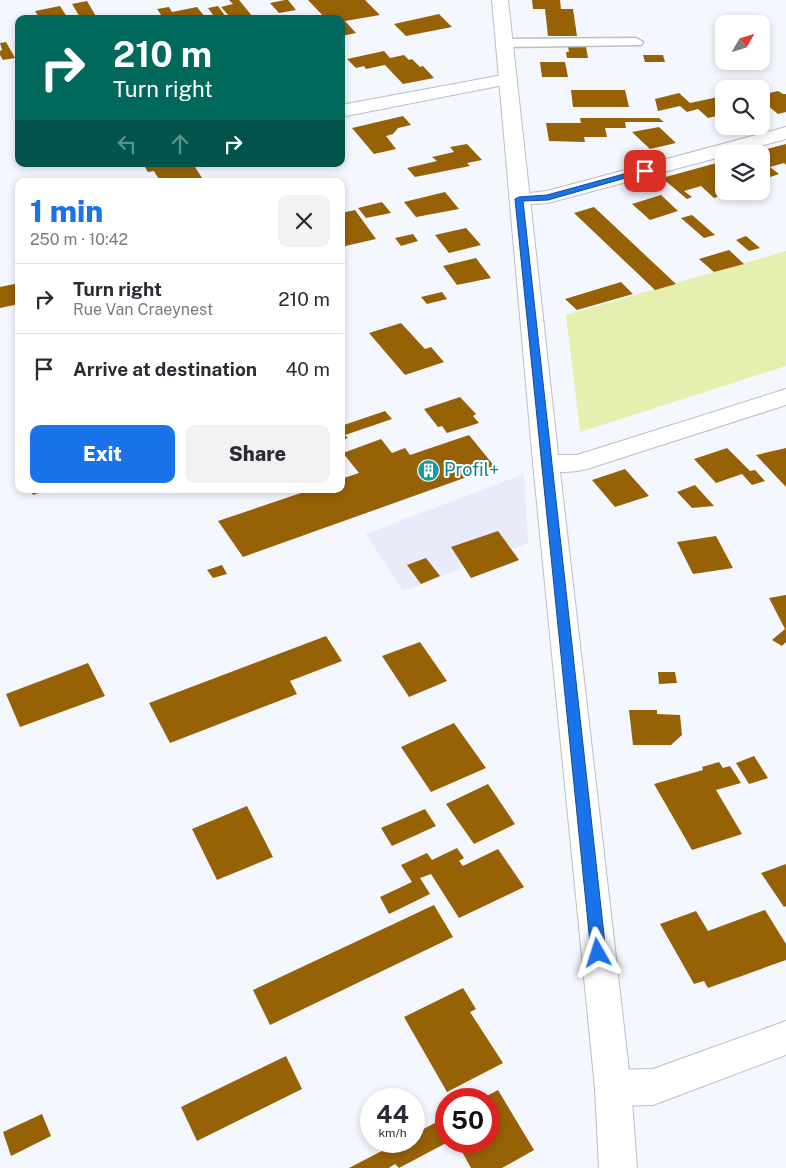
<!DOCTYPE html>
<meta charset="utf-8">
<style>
:root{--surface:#fff;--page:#f2f2f3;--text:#2b2b33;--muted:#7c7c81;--line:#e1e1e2;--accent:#1a73e8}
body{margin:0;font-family:"Public Sans",sans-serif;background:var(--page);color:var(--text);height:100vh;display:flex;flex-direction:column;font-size:19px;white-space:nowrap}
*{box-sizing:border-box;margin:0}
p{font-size:16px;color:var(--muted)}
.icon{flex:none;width:28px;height:28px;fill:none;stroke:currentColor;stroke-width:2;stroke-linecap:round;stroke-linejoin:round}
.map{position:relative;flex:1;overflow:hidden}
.side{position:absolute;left:15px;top:178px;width:330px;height:315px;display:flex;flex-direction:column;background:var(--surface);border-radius:10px;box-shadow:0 2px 8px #0003}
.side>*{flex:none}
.banner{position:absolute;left:15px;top:15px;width:330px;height:152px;border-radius:10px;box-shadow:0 2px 8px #0003;background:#00695c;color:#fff;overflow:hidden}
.needle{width:32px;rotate:51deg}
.buttons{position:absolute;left:715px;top:15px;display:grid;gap:10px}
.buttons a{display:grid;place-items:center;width:55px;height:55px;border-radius:10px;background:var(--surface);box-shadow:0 2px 8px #0003;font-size:25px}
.speed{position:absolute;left:360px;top:1088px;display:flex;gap:10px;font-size:25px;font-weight:700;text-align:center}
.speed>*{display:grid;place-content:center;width:65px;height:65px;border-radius:50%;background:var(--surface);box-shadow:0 2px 8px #0003;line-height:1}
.speed small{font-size:12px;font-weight:400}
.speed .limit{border:8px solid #d22;background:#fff;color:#111}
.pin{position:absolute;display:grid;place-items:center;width:42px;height:42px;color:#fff;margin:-21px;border-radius:10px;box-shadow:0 2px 8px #0006}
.me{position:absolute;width:55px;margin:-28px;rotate:354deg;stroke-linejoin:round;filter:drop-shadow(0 0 4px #0008)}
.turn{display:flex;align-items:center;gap:18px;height:105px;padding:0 15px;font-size:22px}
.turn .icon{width:65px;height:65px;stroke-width:2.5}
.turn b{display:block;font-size:35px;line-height:42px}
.lanes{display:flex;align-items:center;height:48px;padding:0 15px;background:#0003;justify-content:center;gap:25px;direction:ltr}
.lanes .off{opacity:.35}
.round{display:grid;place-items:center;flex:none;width:52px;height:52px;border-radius:10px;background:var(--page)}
.head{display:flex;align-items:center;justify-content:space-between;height:85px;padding:0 15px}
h1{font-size:30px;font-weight:800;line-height:38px;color:var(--accent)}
.cta{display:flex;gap:10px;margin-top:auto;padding:10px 15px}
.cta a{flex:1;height:58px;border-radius:10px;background:var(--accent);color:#fff;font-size:20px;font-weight:800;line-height:58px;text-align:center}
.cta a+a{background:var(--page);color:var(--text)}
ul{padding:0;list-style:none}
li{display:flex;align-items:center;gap:15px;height:70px;padding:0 15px;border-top:1px solid var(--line)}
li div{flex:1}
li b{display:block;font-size:19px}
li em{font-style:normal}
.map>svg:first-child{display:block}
.built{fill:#e7ebfa}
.green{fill:#e5efb0}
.building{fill:#976106}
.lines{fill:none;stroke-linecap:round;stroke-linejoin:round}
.lane-casing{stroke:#bcbec5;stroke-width:3}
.street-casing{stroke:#bcbec5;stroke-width:2}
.secondary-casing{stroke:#bcbec5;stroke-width:2}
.lane{fill:#fff;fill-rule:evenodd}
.street{fill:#fff;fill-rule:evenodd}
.secondary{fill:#fff;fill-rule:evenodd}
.route{fill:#1a73e8;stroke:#114b97}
.labels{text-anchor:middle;stroke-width:4;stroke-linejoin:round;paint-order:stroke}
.culture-label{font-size:18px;fill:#0d838f;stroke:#fff;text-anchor:start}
</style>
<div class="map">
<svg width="786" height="1168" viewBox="0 0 786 1168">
<rect width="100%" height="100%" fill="#f5f7fe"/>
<path class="built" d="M 524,474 L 528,543 L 403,591 L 366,534 Z"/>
<path class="green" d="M 786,251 L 786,366 L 580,432 L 566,315 Z"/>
<path class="building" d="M 229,0 L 239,0 L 252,16 L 240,18 L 237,15 L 229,16 L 221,7 L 233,4 Z
M 285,0 L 288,0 L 296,10 L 279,13 L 270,3 Z
M 308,0 L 365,0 L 380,15 L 345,21 L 356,33 L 342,36 L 341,19 L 326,19 Z
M 532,0 L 560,0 L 561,9 L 573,9 L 577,36 L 548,36 L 545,9 L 533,9 Z
M 87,1 L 97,18 L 81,19 L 72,4 Z
M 60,6 L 67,17 L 40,19 L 35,11 Z
M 218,6 L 226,17 L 216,19 L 208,8 Z
M 169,7 L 172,12 L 197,7 L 205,17 L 164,19 L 157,9 Z
M 439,14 L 452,27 L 406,36 L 394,24 Z
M 6,42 L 15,58 L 3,60 L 0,55 L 0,51 L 2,50 L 0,43 Z
M 568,47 L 586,47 L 588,58 L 567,58 L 566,52 L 569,52 Z
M 384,51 L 390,58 L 404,55 L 409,60 L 412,59 L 420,67 L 423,66 L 434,78 L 403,84 L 385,65 L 366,69 L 364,66 L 356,68 L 347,59 Z
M 643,55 L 663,55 L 665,62 L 645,62 Z
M 540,62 L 565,62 L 568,77 L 542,77 Z
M 571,90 L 625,90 L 629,107 L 573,107 Z
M 778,91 L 783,94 L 786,94 L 786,112 L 778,114 L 761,100 L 765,98 L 761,95 Z
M 679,93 L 690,103 L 723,96 L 724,114 L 708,118 L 698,109 L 687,112 L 680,106 L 658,111 L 655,99 Z
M 403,116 L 411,125 L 398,128 L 393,134 L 386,136 L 396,149 L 374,154 L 352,128 Z
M 580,118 L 659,118 L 664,122 L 625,122 L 626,128 L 605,128 L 607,137 L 584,137 L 585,142 L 549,141 L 546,123 L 581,123 Z
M 659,127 L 676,143 L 650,149 L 632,132 Z
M 467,144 L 482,160 L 467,163 L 470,166 L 415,177 L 407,168 L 437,161 L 432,157 L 454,152 L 450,147 Z
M 786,144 L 786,165 L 784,163 L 770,167 L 779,174 L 767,178 L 761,173 L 761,154 L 751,153 Z
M 724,161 L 724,179 L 715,182 L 724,189 L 717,192 L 722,195 L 714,198 L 701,186 L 684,191 L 692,197 L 687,199 L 662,178 Z
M 143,164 L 193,164 L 204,181 L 160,181 L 154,171 L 148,172 Z
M 445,192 L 459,209 L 416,217 L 404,202 Z
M 661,195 L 678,211 L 650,220 L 632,204 Z
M 382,202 L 391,213 L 366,218 L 358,208 Z
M 594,207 L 676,284 L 655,290 L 574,213 Z
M 355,210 L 376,239 L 341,247 L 341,213 Z
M 692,215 L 715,235 L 704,238 L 681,218 Z
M 466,228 L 481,245 L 449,253 L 435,235 Z
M 413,234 L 418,241 L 401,246 L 395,238 Z
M 746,236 L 760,248 L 749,251 L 736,240 Z
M 729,250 L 744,264 L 714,272 L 699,259 Z
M 476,258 L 491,278 L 457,285 L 443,266 Z
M 621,282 L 633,294 L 577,310 L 565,299 Z
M 19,283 L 19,304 L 0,308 L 0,287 Z
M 442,292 L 447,299 L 427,304 L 421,297 Z
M 401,323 L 425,349 L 431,347 L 444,362 L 405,375 L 369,333 Z
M 460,397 L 476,414 L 473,416 L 479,423 L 447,433 L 442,426 L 438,427 L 424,409 Z
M 385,411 L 392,419 L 345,435 L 348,438 L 341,440 L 341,426 Z
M 469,435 L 495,467 L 243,557 L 218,521 L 313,489 L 341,489 L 341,479 L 359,473 L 343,453 L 381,439 L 392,453 L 405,448 L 410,455 Z
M 727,448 L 750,471 L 755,470 L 765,481 L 752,485 L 742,474 L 716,483 L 694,459 Z
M 786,448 L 786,487 L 756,455 Z
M 625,469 L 649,496 L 615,507 L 592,480 Z
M 695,485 L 714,506 L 692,508 L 677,492 Z
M 30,489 L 50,489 L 33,495 Z
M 498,531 L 519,560 L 471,578 L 451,547 Z
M 716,536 L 733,568 L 693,574 L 677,542 Z
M 426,558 L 440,576 L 421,584 L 407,565 Z
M 222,565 L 227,574 L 213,578 L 207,570 Z
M 786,595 L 786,642 L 782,646 L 772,640 L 785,629 L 769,598 Z
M 326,636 L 342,661 L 290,681 L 297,694 L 170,743 L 149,703 Z
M 420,642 L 447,681 L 409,697 L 382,656 Z
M 88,663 L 105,696 L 20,727 L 6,694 Z
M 658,672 L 675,672 L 677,683 L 659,684 Z
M 629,710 L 657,710 L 657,714 L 680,715 L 682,735 L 671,745 L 633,745 Z
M 454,723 L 486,768 L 431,792 L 401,747 Z
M 754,756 L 768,778 L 749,784 L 736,763 Z
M 719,762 L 723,768 L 730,766 L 741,783 L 716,790 L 742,834 L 692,850 L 654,784 L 703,770 L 702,767 Z
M 488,784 L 515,824 L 474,844 L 446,804 Z
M 247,806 L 273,857 L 217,880 L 192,829 Z
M 425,809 L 436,826 L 392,846 L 381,828 Z
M 457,848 L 464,858 L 459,861 L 463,866 L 498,849 L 524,887 L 459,918 L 431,874 L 420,878 L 430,894 L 389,914 L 380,897 L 412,882 L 401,865 L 427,853 L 432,860 Z
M 786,864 L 786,906 L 784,907 L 761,873 Z
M 434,905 L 453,937 L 270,1025 L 253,990 Z
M 765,910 L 786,944 L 786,960 L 708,988 L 704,981 L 694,984 L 660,924 L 696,911 L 708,931 Z
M 463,988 L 476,1009 L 470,1012 L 503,1063 L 447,1092 L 404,1017 Z
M 286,1056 L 302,1089 L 197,1141 L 181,1107 Z
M 498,1090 L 534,1150 L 502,1168 L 471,1168 L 456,1141 L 489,1141 L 489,1099 L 481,1099 Z
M 42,1114 L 51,1136 L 11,1156 L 3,1132 Z
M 446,1117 L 446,1141 L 450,1141 L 399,1168 L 395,1164 L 389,1168 L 349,1168 L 401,1141 L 414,1141 L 414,1134 Z"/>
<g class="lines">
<defs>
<path id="lane" d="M 636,38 L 643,42 L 641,45 L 504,47 L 497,43 L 504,39 Z"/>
<path id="street" d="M 508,74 L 514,75 L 517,79 L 514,83 L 341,117 L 341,105 Z
M 786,127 L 786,139 L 731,154 L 724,154 L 724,156 L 548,203 L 519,205 L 512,203 L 509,199 L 512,195 L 547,191 Z
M 786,389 L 786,405 L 587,469 C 572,473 552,473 537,469 L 533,463 L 537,457 L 546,455 L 577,455 Z
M 786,1021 L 786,1055 L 653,1105 L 613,1106 L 600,1100 L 595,1088 L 600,1076 L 613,1070 L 653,1069 Z"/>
<path id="secondary" d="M 492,0 L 508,0 L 559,463 L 631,1088 L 637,1168 L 599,1168 L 595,1088 L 533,463 Z"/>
</defs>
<use href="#lane" class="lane-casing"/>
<use href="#street" class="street-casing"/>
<use href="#secondary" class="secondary-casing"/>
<use href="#lane" class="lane"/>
<use href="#street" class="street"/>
<use href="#secondary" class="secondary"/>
</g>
<path class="route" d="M 642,169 L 650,171 L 548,200 L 523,201 L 606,953 L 604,958 L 598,960 L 593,958 L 591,953 L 515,199 L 519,197 L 547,195 Z"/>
<defs>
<symbol id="building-disc" viewBox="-11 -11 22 22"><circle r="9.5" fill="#0f9aa8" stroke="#fff"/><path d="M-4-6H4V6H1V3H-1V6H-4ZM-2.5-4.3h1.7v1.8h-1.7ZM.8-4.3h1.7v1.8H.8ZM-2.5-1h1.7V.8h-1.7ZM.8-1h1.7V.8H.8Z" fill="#fff"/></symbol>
</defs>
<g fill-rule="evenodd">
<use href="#building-disc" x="416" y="458" width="25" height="25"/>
</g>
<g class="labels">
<g class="culture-label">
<text x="444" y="476">Profil+</text>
</g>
</g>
</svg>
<div class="buttons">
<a><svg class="needle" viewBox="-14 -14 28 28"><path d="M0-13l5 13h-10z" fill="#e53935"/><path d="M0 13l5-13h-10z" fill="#7c7c81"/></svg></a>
<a><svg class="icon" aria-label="search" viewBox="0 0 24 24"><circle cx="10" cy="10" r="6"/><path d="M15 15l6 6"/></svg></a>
<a><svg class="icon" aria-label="layers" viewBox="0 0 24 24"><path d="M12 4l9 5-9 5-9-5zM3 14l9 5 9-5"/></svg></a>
</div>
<div class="speed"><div>44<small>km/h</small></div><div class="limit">50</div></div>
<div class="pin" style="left:645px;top:171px;background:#d93025"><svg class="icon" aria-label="arrive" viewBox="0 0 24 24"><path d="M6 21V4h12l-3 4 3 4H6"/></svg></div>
<svg class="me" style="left:598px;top:953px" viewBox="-20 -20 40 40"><path d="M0-17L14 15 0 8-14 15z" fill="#1a73e8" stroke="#fff" stroke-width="4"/></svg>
<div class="banner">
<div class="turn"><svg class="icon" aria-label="right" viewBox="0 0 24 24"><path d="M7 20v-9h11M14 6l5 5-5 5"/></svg><div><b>210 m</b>Turn right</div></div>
<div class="lanes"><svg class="icon off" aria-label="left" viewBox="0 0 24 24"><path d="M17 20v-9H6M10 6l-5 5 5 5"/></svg><svg class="icon off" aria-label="ahead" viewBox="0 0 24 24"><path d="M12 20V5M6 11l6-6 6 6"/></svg><svg class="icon" aria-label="right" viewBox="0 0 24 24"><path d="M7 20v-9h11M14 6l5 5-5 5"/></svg></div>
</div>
<section class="side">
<div class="head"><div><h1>1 min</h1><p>250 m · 10:42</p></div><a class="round"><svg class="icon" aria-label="close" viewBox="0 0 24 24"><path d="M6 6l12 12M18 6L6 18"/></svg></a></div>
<ul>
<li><svg class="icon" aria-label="right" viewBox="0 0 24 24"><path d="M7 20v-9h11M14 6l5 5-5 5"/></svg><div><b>Turn right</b><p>Rue Van Craeynest</p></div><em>210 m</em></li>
<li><svg class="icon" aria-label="arrive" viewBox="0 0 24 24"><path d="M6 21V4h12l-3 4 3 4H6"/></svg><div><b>Arrive at destination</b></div><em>40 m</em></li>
</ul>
<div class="cta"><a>Exit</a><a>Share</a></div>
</section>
</div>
